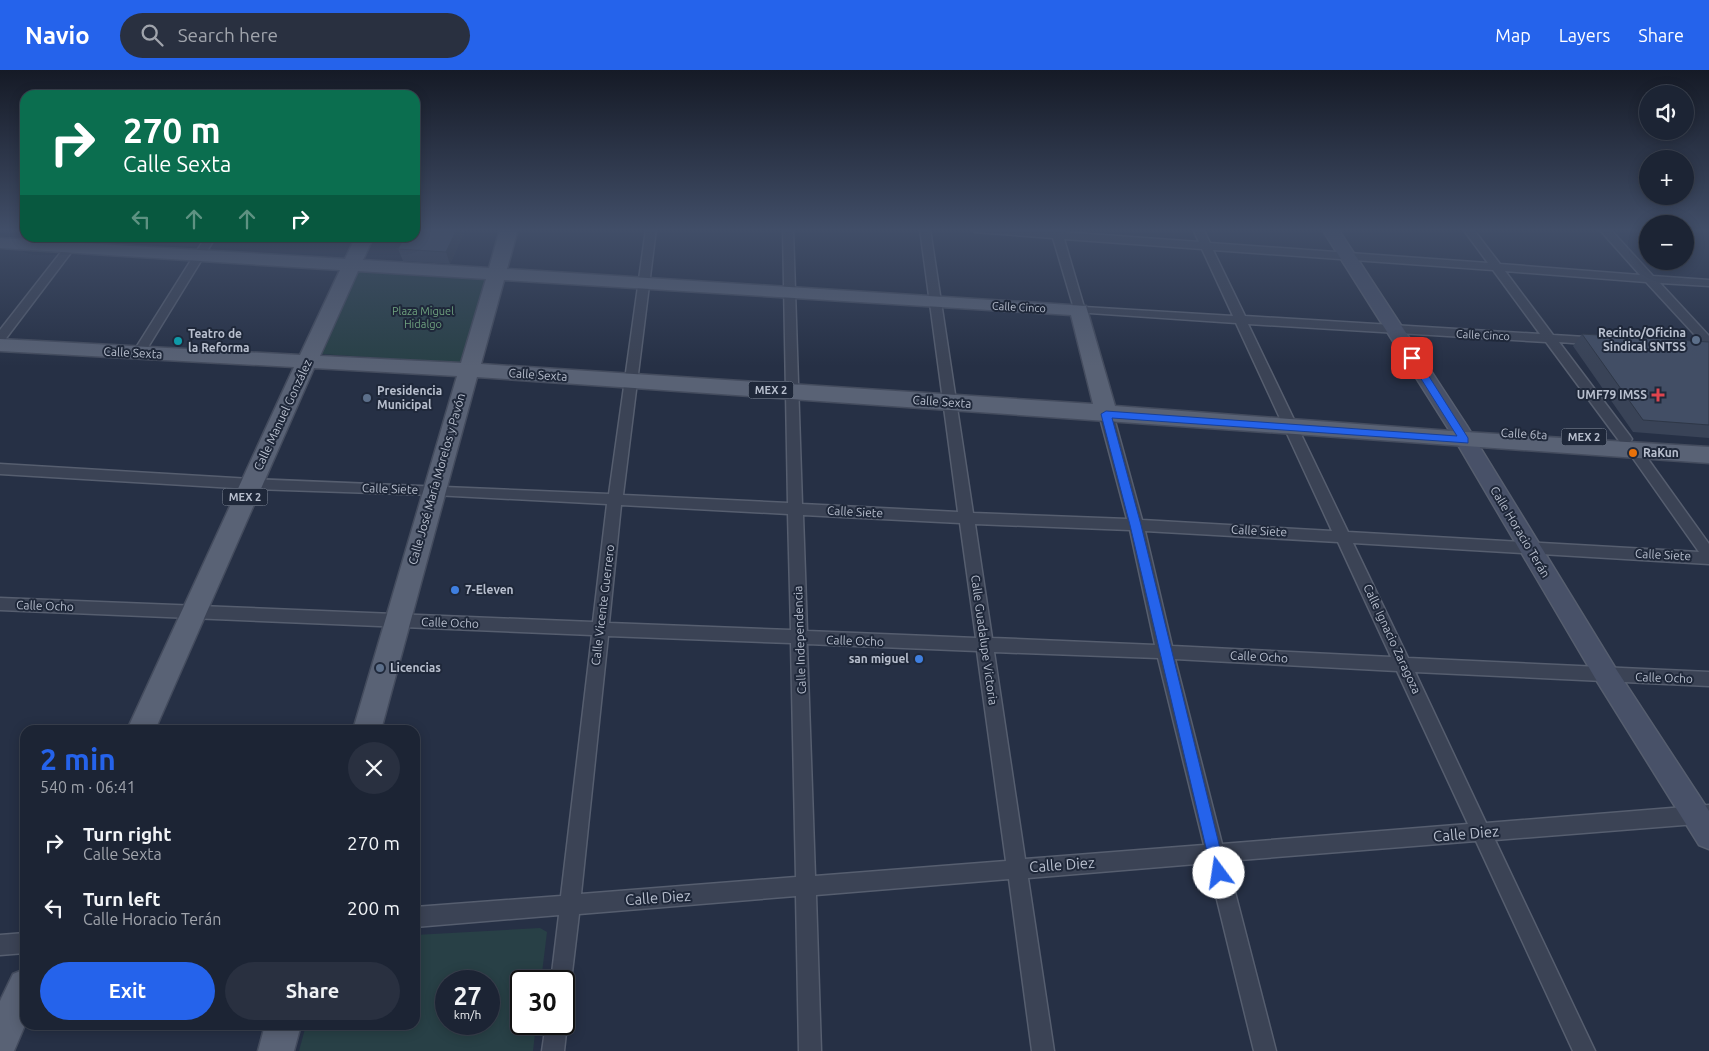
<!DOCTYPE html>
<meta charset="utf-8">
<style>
:root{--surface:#1c2434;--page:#293040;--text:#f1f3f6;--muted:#a0a4ac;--line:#3a414f;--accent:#2563eb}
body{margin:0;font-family:Ubuntu,sans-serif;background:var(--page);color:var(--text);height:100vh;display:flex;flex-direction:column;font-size:19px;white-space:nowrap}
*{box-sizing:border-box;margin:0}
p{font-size:16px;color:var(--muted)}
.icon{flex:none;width:28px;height:28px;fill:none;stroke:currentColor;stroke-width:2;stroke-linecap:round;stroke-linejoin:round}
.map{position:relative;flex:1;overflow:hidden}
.drawer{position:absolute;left:20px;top:655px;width:400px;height:305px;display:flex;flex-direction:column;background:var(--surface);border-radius:15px;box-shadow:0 2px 12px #0003,0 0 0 1px var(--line)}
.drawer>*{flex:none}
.top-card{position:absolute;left:20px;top:20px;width:400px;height:152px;border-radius:15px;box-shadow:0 2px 12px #0003,0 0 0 1px var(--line);background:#0b6e4f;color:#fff;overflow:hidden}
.tools{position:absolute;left:1639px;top:15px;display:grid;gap:10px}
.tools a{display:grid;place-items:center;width:55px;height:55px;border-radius:50%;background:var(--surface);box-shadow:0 2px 12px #0003,0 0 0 1px var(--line);font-size:25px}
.speed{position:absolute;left:435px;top:900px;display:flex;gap:10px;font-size:25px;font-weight:700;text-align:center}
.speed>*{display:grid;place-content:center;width:65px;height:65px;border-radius:50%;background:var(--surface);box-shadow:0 2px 12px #0003,0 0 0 1px var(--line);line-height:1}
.speed small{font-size:12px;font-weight:400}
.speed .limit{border:2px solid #111;border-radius:8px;background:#fff;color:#111}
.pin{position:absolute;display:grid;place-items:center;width:42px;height:42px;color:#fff;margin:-21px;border-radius:10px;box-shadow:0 2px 8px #0006}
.me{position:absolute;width:55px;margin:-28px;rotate:346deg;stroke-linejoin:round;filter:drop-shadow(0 0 4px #0008)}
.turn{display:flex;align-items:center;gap:18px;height:105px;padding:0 20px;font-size:22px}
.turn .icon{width:65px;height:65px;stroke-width:2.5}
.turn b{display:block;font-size:35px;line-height:42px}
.lanes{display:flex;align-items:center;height:48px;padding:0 20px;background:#0003;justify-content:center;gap:25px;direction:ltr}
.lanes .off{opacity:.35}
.round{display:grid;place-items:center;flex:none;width:52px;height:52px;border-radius:26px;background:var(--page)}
.summary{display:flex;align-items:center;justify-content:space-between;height:85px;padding:0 20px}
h1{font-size:30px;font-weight:700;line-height:38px;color:var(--accent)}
.button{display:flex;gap:10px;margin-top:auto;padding:10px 20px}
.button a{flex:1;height:58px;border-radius:30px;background:var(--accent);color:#fff;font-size:20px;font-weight:700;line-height:58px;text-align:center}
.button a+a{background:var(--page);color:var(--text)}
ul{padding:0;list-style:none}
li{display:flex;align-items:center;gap:15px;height:65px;padding:0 20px}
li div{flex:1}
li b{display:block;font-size:19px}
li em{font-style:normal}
header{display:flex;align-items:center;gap:30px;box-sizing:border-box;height:70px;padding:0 25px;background:var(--accent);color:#fff}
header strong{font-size:24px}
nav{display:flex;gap:28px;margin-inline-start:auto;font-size:18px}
.search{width:350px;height:45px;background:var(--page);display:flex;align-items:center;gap:12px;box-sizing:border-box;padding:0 18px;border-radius:28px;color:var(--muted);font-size:19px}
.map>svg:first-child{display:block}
.green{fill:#284046;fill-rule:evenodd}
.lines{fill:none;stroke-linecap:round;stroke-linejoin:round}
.street-casing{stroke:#565e6f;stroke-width:3}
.secondary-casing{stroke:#565e6f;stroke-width:3}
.primary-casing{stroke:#444c5e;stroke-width:3}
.street{fill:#3b4355;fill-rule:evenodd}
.secondary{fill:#485168;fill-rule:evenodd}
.primary{fill:#596275;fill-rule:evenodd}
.wall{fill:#394357}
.shaded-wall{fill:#2e3747}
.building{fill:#424e65;stroke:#2e3747}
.route{fill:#2563eb;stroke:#184099}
.service-dot{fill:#5c6f8a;stroke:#1f283a;stroke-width:2}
.culture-dot{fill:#0f9aa8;stroke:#1f283a;stroke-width:2}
.health-dot{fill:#e0444e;stroke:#1f283a;stroke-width:2}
.food-dot{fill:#e8710a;stroke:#1f283a;stroke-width:2}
.shop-dot{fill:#3f7fe0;stroke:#1f283a;stroke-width:2}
.labels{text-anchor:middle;stroke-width:4;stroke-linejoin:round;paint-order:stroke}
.far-street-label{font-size:11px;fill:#b8bfce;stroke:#1f283a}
.far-park-label{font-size:11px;fill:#6ea07e;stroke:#1f283a}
.shield{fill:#1f283a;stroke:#8a92a2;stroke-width:1}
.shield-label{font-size:11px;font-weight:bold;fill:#b8bfce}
.poi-label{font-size:12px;font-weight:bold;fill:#b8bfce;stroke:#1f283a;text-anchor:start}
.street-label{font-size:12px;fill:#b8bfce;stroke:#1f283a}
.near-street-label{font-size:15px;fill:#b8bfce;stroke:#1f283a}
</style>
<header>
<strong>Navio</strong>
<div class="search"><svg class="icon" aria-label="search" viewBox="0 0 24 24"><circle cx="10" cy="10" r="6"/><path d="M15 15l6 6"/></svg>Search here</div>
<nav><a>Map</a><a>Layers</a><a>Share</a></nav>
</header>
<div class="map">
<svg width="1709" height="981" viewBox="0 0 1709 981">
<rect width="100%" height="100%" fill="#263045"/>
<path class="green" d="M 358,201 L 486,208 L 460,293 L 321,284 Z
M 540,858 L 547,862 L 541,911 L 521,911 L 521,954 L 536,954 L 533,981 L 299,981 L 306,955 L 415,955 L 415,865 ZM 446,911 L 489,911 L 489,954 L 446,954 Z"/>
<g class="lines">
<defs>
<path id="street" d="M 646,159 L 656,159 L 623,425 L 788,433 L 783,159 L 793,159 L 802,434 L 958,442 L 920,159 L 930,159 L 973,443 L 1127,449 L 1099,344 L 1106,340 L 1113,344 L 1142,450 L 1332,461 L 1236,253 L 1075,242 L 1053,168 L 975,162 L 970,159 L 1051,161 L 1051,159 L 1061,159 L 1062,162 L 1199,172 L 1193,159 L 1203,159 L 1210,173 L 1488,193 L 1463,159 L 1473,159 L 1500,194 L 1640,205 L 1599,159 L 1610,159 L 1653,206 L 1709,210 L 1709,216 L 1660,213 L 1709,266 L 1709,277 L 1705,276 L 1646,212 L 1505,201 L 1553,265 L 1602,268 L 1604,271 L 1602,274 L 1598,275 L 1559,272 L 1630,366 L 1632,369 L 1630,372 L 1620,372 L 1546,272 L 1248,254 L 1348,462 L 1699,482 L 1630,384 L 1628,381 L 1635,376 L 1640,378 L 1709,474 L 1709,494 L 1353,473 L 1408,588 L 1709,602 L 1709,616 L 1415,602 L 1486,753 L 1709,735 L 1709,753 L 1495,770 L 1595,981 L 1573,981 L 1476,771 L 1227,791 L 1276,981 L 1254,981 L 1208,793 L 1028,808 L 1054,981 L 1032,981 L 1009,809 L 816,825 L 821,981 L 799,981 L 796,826 L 579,844 L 571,911 L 568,918 L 564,920 L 564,911 L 551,911 L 559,845 L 415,857 L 415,837 L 561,826 L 592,565 L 0,540 L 0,528 L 593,552 L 607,434 L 434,425 L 251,419 L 0,404 L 0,394 L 251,409 L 609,424 ZM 1064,169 L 1202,179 L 1233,246 L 1084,237 ZM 1213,180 L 1493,200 L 1540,264 L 1245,246 ZM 621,435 L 788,444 L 791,560 L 609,553 ZM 803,445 L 960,453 L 976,568 L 807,561 ZM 975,454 L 1130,460 L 1155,575 L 992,568 ZM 1145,461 L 1338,472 L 1391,587 L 1172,576 ZM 608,566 L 791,573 L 796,807 L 581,824 ZM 807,574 L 977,581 L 1006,791 L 815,806 ZM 994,582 L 1158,588 L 1204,775 L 1025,789 ZM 1175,589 L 1397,601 L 1468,754 L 1222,774 Z
M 72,168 L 82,168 L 4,271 L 0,272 L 0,260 Z
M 205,168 L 215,168 L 142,287 L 134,287 L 132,284 Z
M 25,863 L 25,883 L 0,885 L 0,865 Z
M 564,947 L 567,954 L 564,981 L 542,981 L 546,954 L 564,954 Z"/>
<path id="secondary" d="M 1322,159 L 1338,159 L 1467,356 L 1616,599 L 1709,741 L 1709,779 L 1699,775 L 1598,613 L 1451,363 Z"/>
<path id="primary" d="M 500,159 L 518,159 L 507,199 L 1086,236 L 1115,336 L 1465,362 L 1709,377 L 1709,393 L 477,307 L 381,660 L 353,660 L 457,306 L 314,298 L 155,660 L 127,660 L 294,297 L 0,281 L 0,269 L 300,285 L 340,200 L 0,178 L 0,168 L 345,189 L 355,168 L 373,168 L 363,190 L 489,198 ZM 358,201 L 486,209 L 461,293 L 320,286 ZM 504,210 L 1071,245 L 1093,334 L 481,294 Z
M 25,899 L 25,955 L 14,981 L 0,981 L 0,931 L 13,904 Z
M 265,955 L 301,955 L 294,981 L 258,981 Z"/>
</defs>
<use href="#street" class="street-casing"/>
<use href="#secondary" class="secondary-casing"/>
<use href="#primary" class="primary-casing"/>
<use href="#street" class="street"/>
<use href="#secondary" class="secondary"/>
<use href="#primary" class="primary"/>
</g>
<path class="wall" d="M 466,159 L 450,194 L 403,191 L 398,179 Z
M 1582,264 L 1709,272 L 1709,368 L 1633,362 L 1573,276 Z"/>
<path class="shaded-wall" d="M 457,159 L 466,159 L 450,194 L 446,182 Z"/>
<path class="building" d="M 415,159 L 457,159 L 446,182 L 398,179 L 404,168 L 415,168 Z
M 1582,264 L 1709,272 L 1709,355 L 1643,350 Z"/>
<linearGradient id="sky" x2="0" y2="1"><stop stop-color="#151a26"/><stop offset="0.54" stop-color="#414e68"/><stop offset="1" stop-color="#414e68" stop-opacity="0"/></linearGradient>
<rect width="1709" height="296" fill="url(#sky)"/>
<path class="route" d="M 1412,285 L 1416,286 L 1468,368 L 1468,373 L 1112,348 L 1141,455 L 1226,803 L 1224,808 L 1219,810 L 1214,808 L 1212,803 L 1130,455 L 1101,344 L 1106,341 L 1457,366 L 1408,288 Z"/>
<g class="service-dot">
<circle cx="1696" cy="270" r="5"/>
<circle cx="367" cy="328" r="5"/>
<circle cx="380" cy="598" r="5"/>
</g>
<circle class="culture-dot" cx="178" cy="271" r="5"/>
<path class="health-dot" d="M1655.5 317.5h5v5h5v5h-5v5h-5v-5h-5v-5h5z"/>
<circle class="food-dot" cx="1633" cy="383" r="5"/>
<g class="shop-dot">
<circle cx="455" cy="520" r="5"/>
<circle cx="919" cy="589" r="5"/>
</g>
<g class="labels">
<g class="far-street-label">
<text transform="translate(1019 237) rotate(3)" y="4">Calle Cinco</text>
<text transform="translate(1483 265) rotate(3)" y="4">Calle Cinco</text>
</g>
<g class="far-park-label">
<text x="423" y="245">Plaza Miguel<tspan x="423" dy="13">Hidalgo</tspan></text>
</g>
<g class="shield">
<rect x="748.5" y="311.5" width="45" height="17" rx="4"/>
<rect x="1561.5" y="358.5" width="45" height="17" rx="4"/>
<rect x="222.5" y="418.5" width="45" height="17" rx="4"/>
</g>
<g class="shield-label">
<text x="771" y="324">MEX 2</text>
<text x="1584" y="371">MEX 2</text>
<text x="245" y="431">MEX 2</text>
</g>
<g class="poi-label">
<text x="1686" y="267" text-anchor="end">Recinto/Oficina<tspan x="1686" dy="14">Sindical SNTSS</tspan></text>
<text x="188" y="268">Teatro de<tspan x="188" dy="14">la Reforma</tspan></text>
<text x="377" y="325">Presidencia<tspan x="377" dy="14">Municipal</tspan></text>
<text x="1647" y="329" text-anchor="end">UMF79 IMSS</text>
<text x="1643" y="387">RaKun</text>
<text x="465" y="524">7-Eleven</text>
<text x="909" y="593" text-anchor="end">san miguel</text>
<text x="390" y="602">Licencias</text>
</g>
<g class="street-label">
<text transform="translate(133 283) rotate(3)" y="4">Calle Sexta</text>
<text transform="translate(538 305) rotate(4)" y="4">Calle Sexta</text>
<text transform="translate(942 332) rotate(4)" y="4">Calle Sexta</text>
<text transform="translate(283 345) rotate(-65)" y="4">Calle Manuel González</text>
<text transform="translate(1524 364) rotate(3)" y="4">Calle 6ta</text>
<text transform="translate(437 409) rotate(-74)" y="4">Calle José María Morelos y Pavón</text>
<text transform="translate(390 419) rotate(2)" y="4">Calle Siete</text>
<text transform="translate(855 442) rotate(3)" y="4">Calle Siete</text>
<text transform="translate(1259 461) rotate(3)" y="4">Calle Siete</text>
<text transform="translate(1520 462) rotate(59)" y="4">Calle Horacio Terán</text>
<text transform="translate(1663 485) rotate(3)" y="4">Calle Siete</text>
<text transform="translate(603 535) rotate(-83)" y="4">Calle Vicente Guerrero</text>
<text transform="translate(45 536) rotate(2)" y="4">Calle Ocho</text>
<text transform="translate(450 553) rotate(2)" y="4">Calle Ocho</text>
<text transform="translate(1392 569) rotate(65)" y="4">Calle Ignacio Zaragoza</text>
<text transform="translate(800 570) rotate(-92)" y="4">Calle Independencia</text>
<text transform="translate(984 570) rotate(82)" y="4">Calle Guadalupe Victoria</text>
<text transform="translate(855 571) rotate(2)" y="4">Calle Ocho</text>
<text transform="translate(1259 587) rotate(3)" y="4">Calle Ocho</text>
<text transform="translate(1664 608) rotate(2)" y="4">Calle Ocho</text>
</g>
<g class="near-street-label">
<text transform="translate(1466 764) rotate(-5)" y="5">Calle Diez</text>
<text transform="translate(1062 795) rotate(-4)" y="5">Calle Diez</text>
<text transform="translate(658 828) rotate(-4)" y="5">Calle Diez</text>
</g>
</g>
</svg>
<div class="tools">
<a><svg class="icon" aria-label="sound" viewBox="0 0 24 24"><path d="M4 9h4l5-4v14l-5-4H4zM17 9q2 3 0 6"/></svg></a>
<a>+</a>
<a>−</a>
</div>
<div class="speed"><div>27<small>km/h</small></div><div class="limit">30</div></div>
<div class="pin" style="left:1412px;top:288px;background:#d93025"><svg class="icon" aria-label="arrive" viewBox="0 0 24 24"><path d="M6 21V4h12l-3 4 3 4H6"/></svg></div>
<svg class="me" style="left:1219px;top:803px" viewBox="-20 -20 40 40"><circle r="19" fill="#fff"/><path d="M0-13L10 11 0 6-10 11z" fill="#2563eb"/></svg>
<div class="top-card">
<div class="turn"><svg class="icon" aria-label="right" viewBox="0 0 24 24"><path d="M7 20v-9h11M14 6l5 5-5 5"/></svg><div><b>270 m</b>Calle Sexta</div></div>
<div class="lanes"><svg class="icon off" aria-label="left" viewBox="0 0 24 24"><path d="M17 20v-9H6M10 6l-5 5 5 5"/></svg><svg class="icon off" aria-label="ahead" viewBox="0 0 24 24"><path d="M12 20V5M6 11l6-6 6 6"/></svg><svg class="icon off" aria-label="ahead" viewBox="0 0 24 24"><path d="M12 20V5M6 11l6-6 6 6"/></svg><svg class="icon" aria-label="right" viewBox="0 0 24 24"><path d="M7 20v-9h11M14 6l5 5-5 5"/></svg></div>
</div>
<section class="drawer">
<div class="summary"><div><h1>2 min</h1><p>540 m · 06:41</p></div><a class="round"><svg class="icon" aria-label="close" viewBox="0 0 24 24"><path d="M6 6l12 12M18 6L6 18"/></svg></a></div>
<ul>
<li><svg class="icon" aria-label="right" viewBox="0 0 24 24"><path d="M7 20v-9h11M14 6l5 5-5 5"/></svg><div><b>Turn right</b><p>Calle Sexta</p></div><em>270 m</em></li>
<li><svg class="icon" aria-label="left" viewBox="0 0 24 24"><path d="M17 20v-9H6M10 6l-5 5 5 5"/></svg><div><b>Turn left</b><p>Calle Horacio Terán</p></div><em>200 m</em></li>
</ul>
<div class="button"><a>Exit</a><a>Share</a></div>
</section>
</div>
